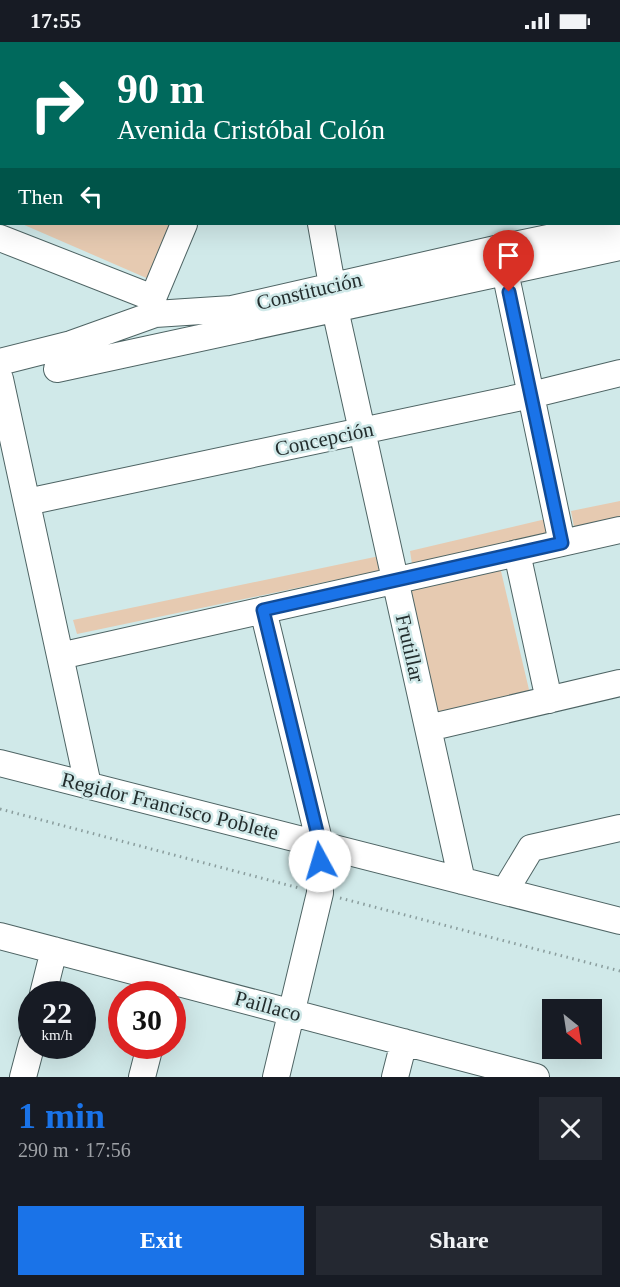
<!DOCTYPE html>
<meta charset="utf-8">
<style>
:root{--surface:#171b24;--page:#242831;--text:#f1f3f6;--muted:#9ea1a6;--accent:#1a73e8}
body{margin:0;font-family:Georgia,serif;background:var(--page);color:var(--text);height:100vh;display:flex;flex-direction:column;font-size:22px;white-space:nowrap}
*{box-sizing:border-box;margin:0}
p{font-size:20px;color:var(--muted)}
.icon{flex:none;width:33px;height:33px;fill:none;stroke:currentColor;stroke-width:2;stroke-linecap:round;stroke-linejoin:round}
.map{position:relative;height:1035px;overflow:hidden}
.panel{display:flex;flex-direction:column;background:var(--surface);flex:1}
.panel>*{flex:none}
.guide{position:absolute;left:0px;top:0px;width:621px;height:183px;box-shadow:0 6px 24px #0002;background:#00695c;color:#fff;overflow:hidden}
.needle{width:39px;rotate:150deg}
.tools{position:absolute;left:542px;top:957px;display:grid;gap:12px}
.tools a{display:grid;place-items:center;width:60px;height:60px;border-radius:0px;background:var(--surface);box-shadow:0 6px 24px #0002;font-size:30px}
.speed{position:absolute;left:18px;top:939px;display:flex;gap:12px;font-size:30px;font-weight:700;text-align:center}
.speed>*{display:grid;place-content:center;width:78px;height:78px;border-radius:50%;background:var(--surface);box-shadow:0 6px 24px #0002;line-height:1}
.speed small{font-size:15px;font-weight:400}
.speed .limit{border:9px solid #d22;background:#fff;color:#111}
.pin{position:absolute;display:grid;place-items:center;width:51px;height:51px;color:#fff;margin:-62px -26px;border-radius:50% 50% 50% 0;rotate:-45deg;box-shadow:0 0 6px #0007}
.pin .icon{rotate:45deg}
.me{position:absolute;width:66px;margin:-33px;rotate:354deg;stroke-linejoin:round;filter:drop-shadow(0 0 4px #0008)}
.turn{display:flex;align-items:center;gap:21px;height:126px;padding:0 18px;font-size:27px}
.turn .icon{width:78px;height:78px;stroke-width:2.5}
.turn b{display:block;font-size:42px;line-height:51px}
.then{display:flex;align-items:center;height:57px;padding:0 18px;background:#0003;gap:12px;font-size:22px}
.round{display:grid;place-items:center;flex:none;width:63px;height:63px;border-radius:0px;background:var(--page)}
.headline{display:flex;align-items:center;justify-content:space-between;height:102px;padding:0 18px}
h1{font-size:36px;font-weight:700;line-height:45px;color:var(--accent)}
.primary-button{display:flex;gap:12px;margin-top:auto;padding:12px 18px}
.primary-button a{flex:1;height:69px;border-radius:0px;background:var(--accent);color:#fff;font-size:24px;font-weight:700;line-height:69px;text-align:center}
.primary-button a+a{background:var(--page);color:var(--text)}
.status{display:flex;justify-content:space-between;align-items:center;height:42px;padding:0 30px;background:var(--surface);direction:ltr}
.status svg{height:16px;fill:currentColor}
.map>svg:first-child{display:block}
.green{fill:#e6cab1}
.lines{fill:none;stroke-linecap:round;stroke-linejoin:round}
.minor-casing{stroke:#4e6464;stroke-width:28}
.path{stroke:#8a9d9d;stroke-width:3;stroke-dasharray:1.5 4.5;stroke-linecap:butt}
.minor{stroke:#fff;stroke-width:26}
.route-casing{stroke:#114b97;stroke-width:15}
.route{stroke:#1a73e8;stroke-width:10}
.labels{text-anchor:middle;stroke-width:5;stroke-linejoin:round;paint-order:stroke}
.street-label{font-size:21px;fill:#232d2d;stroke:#d0e9e9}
</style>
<div class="status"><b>17:55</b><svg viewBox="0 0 49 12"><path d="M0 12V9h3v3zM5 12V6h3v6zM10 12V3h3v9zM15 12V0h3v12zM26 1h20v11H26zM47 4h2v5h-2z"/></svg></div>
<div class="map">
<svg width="620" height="1035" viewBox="0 0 620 1035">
<rect width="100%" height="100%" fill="#d0e9e9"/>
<path class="green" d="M 22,182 L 175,182 L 151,238 Z
M 620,459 L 620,475 L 574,485 L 571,469 Z
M 550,476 L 553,490 L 412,522 L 410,509 Z
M 389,512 L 392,526 L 77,592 L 73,578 Z
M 500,525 L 530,652 L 438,671 L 408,547 Z"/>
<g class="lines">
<defs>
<path id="minor" d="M 510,0 L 510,2
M 261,2 L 262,0
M 321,182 L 332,243
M 0,196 L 153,256 L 155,272
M 502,215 L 562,501
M 153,256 L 184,182
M 335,267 L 462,839
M 0,320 L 71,302 L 155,272 L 232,267 L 500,206 L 620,181
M 57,327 L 620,205
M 0,337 L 88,743
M 27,460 L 531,353 L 620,331
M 517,511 L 549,658
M 263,568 L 320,802 L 320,851 L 276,1035
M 60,614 L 620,488
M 428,686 L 620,641
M 0,721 L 620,879
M 505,849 L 531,806 L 620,786
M 0,894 L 536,1035
M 43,952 L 54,908
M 23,1035 L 32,1001
M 142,1035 L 150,1004
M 395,1035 L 404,1000"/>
</defs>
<use href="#minor" class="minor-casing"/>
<path class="path" d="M 296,0 L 296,2
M 0,767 L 299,846
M 340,856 L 620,929"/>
<use href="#minor" class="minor"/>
</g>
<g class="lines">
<defs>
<path id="route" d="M 320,819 L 320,802 L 263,568 L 562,501 L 509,250"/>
</defs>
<use href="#route" class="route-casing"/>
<use href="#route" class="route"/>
</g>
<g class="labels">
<g class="street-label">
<text transform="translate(309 249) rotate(-13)" y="7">Constitución</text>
<text transform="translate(324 397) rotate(-12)" y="7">Concepción</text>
<text transform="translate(410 606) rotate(77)" y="7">Frutillar</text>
<text transform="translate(170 764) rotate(14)" y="7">Regidor Francisco Poblete</text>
<text transform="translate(268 964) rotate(15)" y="7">Paillaco</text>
</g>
</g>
</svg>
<div class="tools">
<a><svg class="needle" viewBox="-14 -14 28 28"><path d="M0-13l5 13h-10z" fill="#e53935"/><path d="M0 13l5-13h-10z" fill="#9ea1a6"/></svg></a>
</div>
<div class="speed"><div>22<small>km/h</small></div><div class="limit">30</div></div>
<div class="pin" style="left:509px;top:250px;background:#d93025"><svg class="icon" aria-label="arrive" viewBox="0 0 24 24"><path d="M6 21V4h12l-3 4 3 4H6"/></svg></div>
<svg class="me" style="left:320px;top:819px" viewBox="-20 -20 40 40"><circle r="19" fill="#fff"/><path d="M0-13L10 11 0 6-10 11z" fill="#1a73e8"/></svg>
<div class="guide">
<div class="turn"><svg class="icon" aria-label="right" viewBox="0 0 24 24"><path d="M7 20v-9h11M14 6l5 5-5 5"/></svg><div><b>90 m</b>Avenida Cristóbal Colón</div></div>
<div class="then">Then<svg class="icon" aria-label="left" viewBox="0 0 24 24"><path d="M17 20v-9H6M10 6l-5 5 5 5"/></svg></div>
</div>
</div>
<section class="panel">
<div class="headline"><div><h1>1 min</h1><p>290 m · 17:56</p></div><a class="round"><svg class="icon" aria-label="close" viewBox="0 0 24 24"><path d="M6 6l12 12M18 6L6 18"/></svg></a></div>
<div class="primary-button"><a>Exit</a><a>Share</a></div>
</section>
